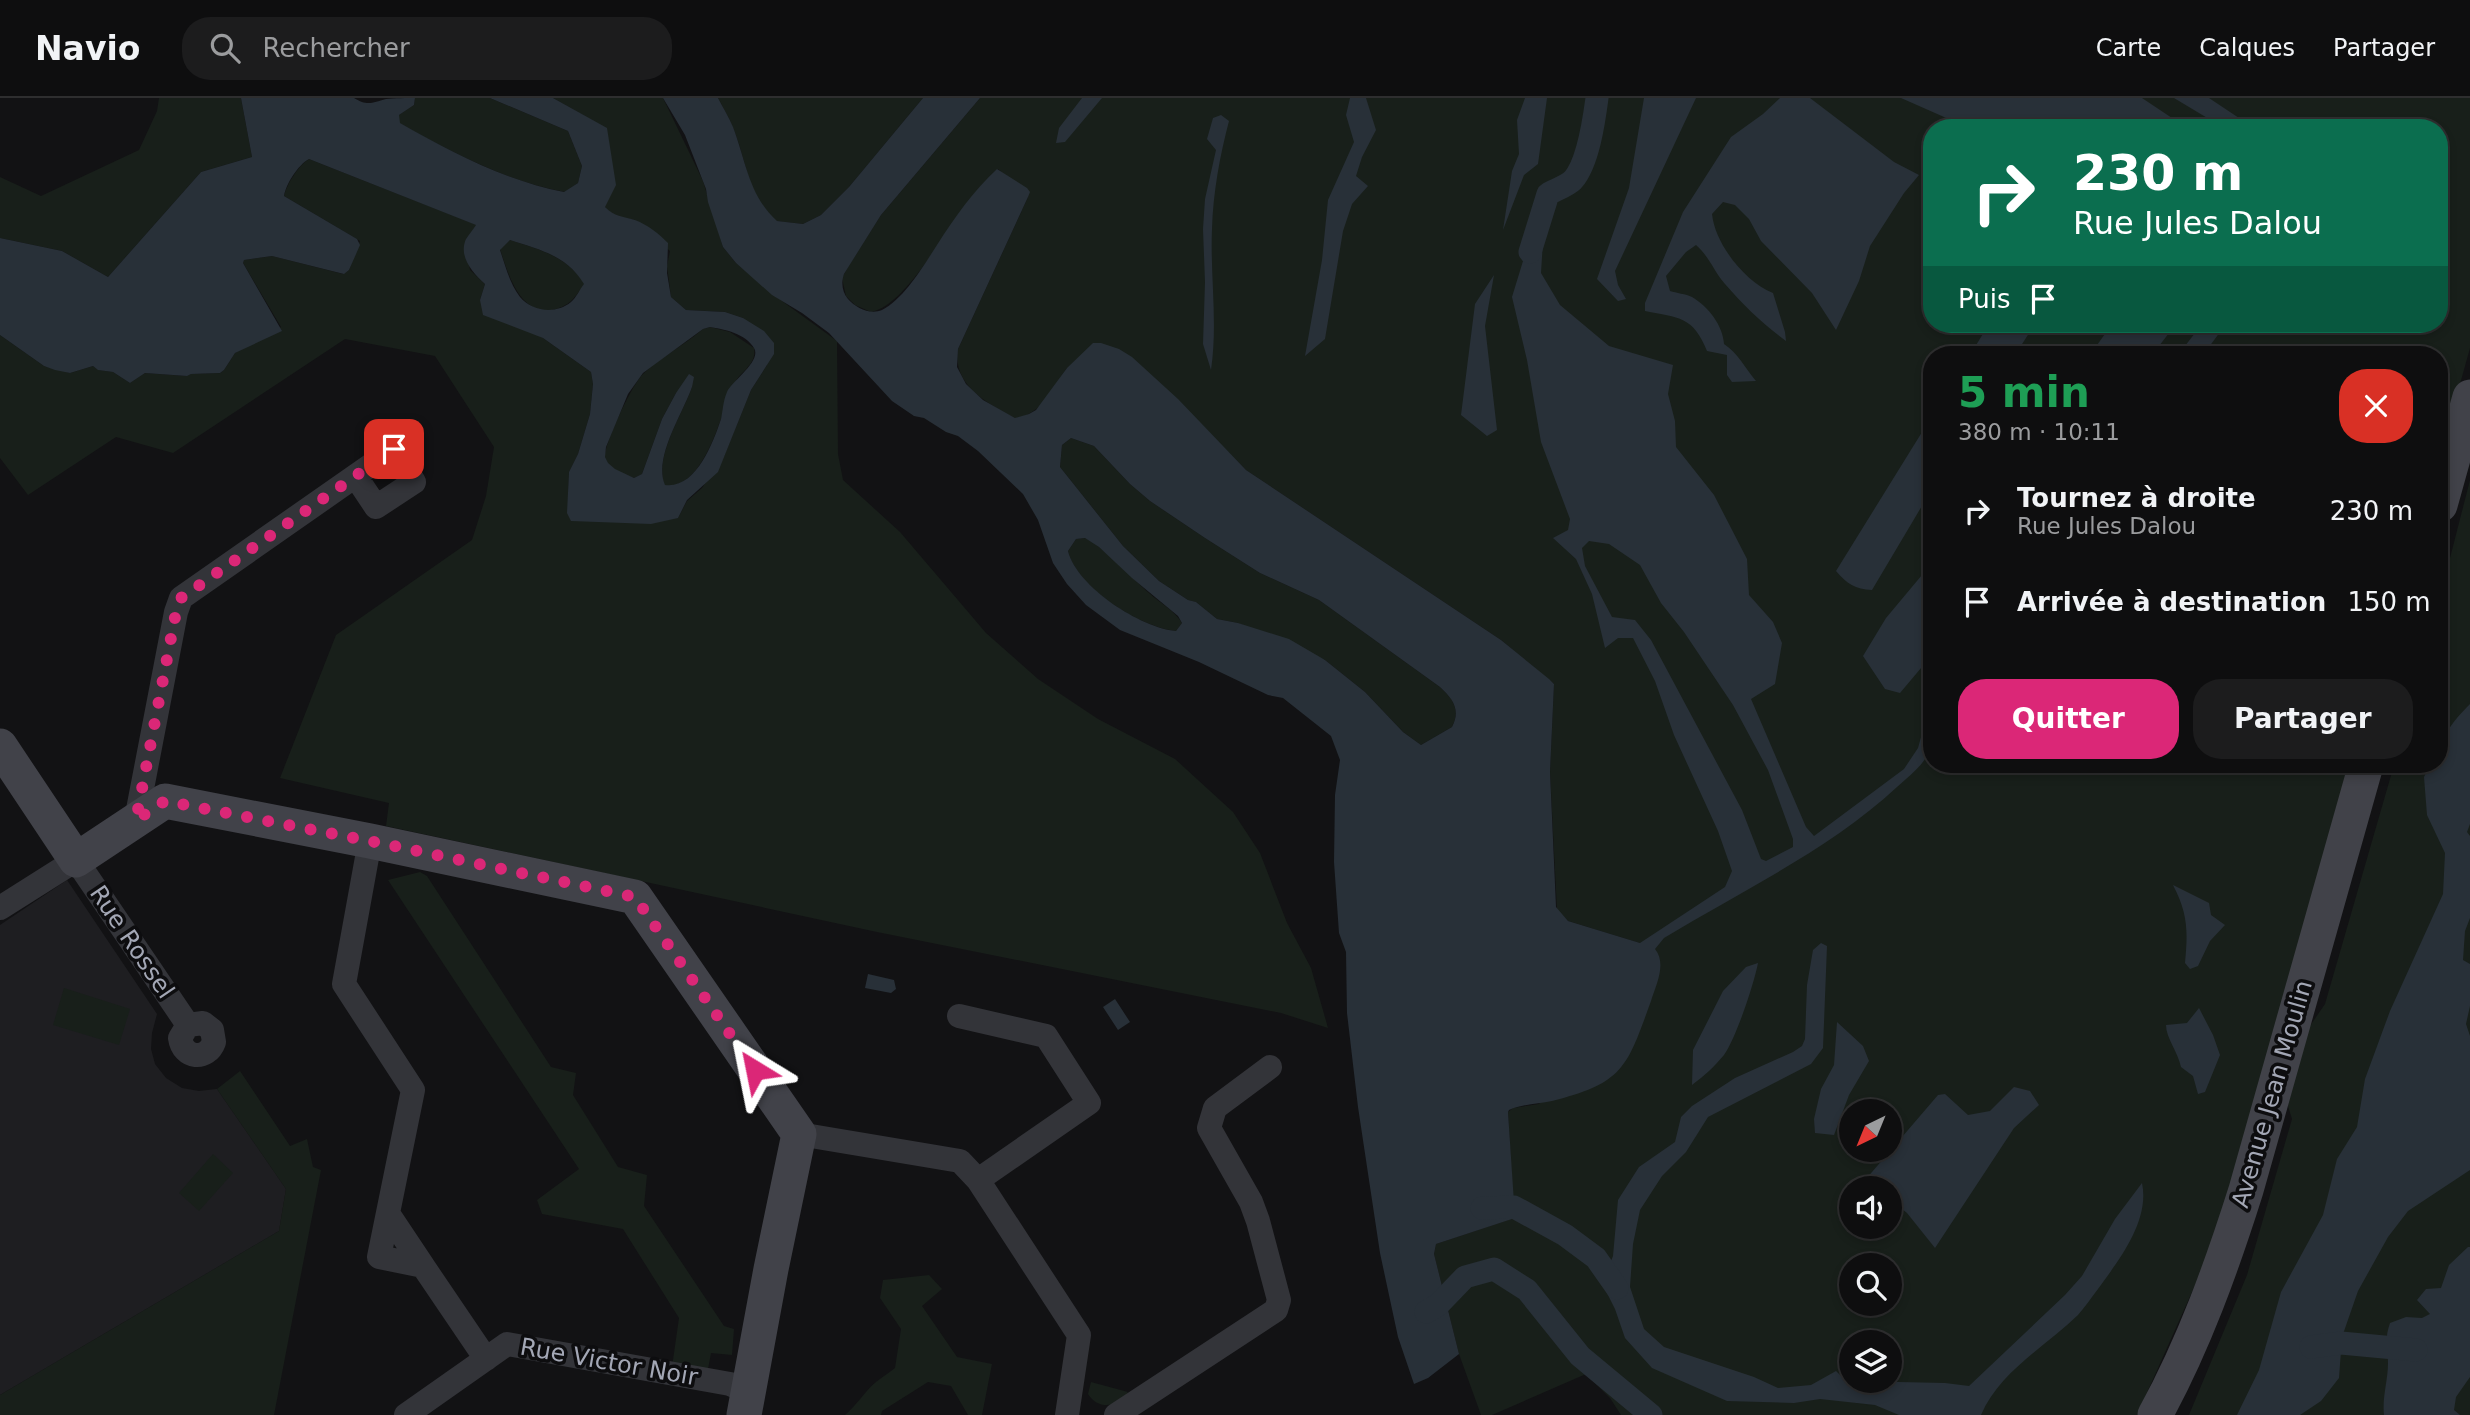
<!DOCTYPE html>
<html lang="fr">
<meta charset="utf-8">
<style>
:root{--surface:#0e0e0f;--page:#1c1c1d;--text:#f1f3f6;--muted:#9b9c9e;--line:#2e2e2f;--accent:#db2777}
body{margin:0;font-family:"DejaVu Sans",sans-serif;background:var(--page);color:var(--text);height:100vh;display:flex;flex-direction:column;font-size:26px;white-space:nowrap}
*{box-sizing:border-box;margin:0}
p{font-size:23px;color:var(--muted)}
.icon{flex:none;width:38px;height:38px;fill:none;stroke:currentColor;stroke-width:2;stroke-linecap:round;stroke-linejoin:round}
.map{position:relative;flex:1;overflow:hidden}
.side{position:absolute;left:1923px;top:248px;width:525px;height:427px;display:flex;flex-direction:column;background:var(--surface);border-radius:28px;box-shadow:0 4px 10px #0003,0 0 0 2px var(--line)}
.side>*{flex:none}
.guide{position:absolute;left:1923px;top:21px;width:525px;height:214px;border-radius:28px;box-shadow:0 4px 10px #0003,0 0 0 2px var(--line);background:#0b6e4f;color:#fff;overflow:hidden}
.needle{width:46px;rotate:223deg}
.controls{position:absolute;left:1839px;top:1001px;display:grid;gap:14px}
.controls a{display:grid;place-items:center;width:63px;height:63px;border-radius:50%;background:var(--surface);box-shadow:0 4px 10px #0003,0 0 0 2px var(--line);font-size:35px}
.pin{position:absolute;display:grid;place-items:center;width:60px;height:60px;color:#fff;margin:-30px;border-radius:14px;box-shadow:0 4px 10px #0006}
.me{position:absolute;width:77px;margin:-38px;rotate:325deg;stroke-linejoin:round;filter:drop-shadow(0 0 5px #0008)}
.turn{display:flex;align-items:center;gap:24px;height:147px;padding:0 35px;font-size:32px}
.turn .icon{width:91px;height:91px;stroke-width:2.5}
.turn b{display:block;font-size:49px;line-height:60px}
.then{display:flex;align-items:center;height:66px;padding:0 35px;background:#0003;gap:14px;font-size:26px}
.round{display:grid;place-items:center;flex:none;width:74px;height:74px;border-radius:28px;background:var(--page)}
.headline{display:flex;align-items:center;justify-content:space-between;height:119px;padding:0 35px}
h1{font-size:42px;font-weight:600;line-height:52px;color:#1e9e55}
.primary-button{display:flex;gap:14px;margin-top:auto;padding:14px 35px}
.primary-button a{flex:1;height:80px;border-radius:28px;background:var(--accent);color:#fff;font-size:28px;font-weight:600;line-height:80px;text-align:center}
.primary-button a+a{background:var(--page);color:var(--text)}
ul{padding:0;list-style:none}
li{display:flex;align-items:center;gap:21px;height:91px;padding:0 35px}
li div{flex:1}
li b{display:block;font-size:26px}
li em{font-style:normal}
header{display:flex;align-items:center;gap:42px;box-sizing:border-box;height:98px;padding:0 35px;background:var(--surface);border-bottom:2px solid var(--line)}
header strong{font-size:33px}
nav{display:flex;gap:38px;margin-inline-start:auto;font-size:24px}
.search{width:490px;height:63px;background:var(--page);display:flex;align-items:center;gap:18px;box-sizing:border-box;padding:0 24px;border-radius:28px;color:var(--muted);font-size:26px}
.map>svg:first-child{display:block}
.built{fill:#1e1e21}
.green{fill:#181f1a;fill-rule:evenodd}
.water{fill:#283038;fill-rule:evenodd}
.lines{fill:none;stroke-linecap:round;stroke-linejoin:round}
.canal{stroke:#283038;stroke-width:23}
.street{stroke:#333439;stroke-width:24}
.secondary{stroke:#414249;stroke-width:35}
.route{stroke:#db2777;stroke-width:12;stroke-dasharray:0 21.6}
.labels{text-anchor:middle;stroke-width:7;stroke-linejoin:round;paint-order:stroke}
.street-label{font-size:24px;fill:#a3a7b5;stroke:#0d0d0f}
</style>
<header>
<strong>Navio</strong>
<div class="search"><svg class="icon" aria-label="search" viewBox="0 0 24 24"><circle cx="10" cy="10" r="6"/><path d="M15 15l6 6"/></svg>Rechercher</div>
<nav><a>Carte</a><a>Calques</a><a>Partager</a></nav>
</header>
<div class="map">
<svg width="2470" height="1317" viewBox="0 0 2470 1317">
<rect width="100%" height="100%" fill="#121214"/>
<path class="built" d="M 67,782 L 157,916 L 152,935 L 151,951 L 155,966 L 166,980 L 182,990 L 199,993 L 217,991 L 286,1091 L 279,1133 L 0,1297 L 0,827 Z"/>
<path class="green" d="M 159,0 L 241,0 L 252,59 L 201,74 L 108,179 L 62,153 L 0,140 L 0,79 L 41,98 L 139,52 L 157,13 Z
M 415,0 L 490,0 L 568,33 L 582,68 L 578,85 L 565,94 C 506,83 451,54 399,25 L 399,17 L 414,7 Z
M 553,0 L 663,0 L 703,83 L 723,149 L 736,165 L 782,203 L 837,243 L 838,356 L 843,382 L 900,434 L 986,535 L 1038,581 L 1098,621 L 1175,661 L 1233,714 L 1260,755 L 1287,825 L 1311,870 L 1328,930 L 1281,915 L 877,834 L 386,728 L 389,705 L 280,680 L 336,537 L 472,442 L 486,398 L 494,349 L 435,258 L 345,241 L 173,355 L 116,339 L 28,397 L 0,360 L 0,237 L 44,268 L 70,275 L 93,268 L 99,272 L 113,274 L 130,285 L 145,275 L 186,278 L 191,276 L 220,275 L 224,272 L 235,255 L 281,229 L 243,165 L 244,162 L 272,158 L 343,176 L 349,172 L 360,143 L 284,98 C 287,86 298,68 309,61 L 477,127 L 466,141 L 470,172 L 485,186 L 480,202 L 543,240 L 591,274 L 593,286 L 590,316 L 578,356 L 569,374 L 568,403 L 678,420 L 687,403 L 702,390 L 724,358 L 751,292 L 767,267 L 743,220 L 725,214 L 686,212 L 671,199 L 667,168 L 670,153 L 635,122 L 614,118 L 604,108 L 607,31 Z
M 718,0 L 923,0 L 849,89 L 821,117 L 803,126 L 776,123 C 747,97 747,63 733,30 C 729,19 723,10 718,0 Z
M 980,0 L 2470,0 L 2470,250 L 2440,358 L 2440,257 L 1932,257 L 1932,667 L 2351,667 L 2217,1138 L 2137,1317 L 1621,1317 L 1610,1300 L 1586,1276 L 1492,1317 L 1481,1317 L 1459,1256 L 1434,1156 L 1436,1146 L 1514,1120 L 1508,1014 L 1513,1010 L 1539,1006 L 1643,846 L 1568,823 L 1557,812 L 1550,674 L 1554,586 L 1501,542 L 1246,372 L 1161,286 L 1067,270 C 1053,289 1041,318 1015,320 C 987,305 952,287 958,251 L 1028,99 L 998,71 C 959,102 913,206 871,214 L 855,207 L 846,198 L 842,180 L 848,169 L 881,117 ZM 1932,30 L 2440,30 L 2440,226 L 1932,226 ZM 1852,1013 L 1890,1013 L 1890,1052 L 1852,1052 ZM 1852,1090 L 1890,1090 L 1890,1129 L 1852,1129 ZM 1852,1167 L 1890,1167 L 1890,1206 L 1852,1206 ZM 1852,1244 L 1890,1244 L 1890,1283 L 1852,1283 Z
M 510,142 C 541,152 566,158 585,186 C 580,191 576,199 571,203 C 567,207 558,211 552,212 C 519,217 508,175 500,151 Z
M 710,229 L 730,234 L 754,250 C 757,267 740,273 734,286 C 721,314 706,391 665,388 C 653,360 683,315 692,289 L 676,295 L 662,321 L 642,376 L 634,380 C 624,377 607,371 605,359 C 604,346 633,285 643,276 C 659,260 685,247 703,231 Z
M 1071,340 L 1094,348 L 1130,386 L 1150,403 L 1205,440 L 1260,475 L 1319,502 L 1440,589 C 1453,601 1461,612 1452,629 L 1421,647 L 1403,634 L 1365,594 L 1325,562 L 1238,525 L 1217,521 L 1196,504 L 1188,502 L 1159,483 L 1123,448 L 1060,369 L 1062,347 Z
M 2470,382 L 2470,1317 L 2189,1317 L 2247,1177 L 2292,1021 L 2287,1005 L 2301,941 L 2325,906 L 2394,667 L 2440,667 L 2440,499 Z
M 1085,440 C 1103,448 1133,481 1149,495 C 1160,505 1175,513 1182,525 L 1176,533 C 1140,529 1077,490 1068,453 L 1076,441 Z
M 420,774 L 427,778 L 551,969 L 576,975 L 573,997 L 618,1069 L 647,1077 L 644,1108 L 724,1228 L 734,1231 L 732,1257 L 711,1255 L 706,1282 L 671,1276 L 679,1220 L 623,1131 L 542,1116 L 537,1102 L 579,1071 L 388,782 Z
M 64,890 L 130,911 L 119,947 L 53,927 Z
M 240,973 L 290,1048 L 307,1041 L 313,1069 L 321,1072 L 274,1317 L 0,1317 L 0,1297 L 279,1133 L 286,1091 L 217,991 Z
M 213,1056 L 233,1075 L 199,1113 L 179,1095 Z
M 929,1177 L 942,1191 L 922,1208 L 957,1259 L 992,1266 L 982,1317 L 968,1317 L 951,1288 L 928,1284 L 882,1313 L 881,1317 L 845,1317 C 858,1306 864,1294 876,1284 C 882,1279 889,1275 895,1270 L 901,1231 L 880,1200 L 883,1182 Z
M 1091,1284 L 1128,1294 C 1118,1309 1099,1313 1088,1296 Z"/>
<path class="water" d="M 241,0 L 354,0 C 367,8 372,5 386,1 C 394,0 407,0 415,0 L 414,7 L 399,17 L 400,25 C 451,54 506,83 564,94 L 578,85 L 582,68 L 568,33 L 490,0 L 553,0 L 607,30 L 616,87 L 605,109 C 615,119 622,118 635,122 C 648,127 659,136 668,145 L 667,175 L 671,199 L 686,212 L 725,214 L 743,220 L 764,233 L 774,245 L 774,256 L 751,292 L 718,374 L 687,402 L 678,420 L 651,426 L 571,423 L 567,415 L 569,374 L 578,356 L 590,316 L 593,286 L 591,274 L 543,240 L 483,217 L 480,202 L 485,186 C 473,175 458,159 466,141 C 469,136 473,132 476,127 L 309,61 C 298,67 286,86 284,98 L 357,141 L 360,147 L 349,172 L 344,176 L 272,158 L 244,162 L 243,165 L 282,233 L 235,255 L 224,272 L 220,275 L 191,276 L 187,278 L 145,275 L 130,285 L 113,274 L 98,272 L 93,268 L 70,275 L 55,272 L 44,268 L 0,237 L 0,140 L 62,153 L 108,179 L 201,74 L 252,59 ZM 510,142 C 541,152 567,158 584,186 C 580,191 576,200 571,204 C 555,217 532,213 520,199 C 510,186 505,167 500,152 ZM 710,229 C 724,231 746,236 754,250 C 762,263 732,283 727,294 C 723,303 723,312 721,321 C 713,345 696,391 665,387 C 653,360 683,315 692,289 L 694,279 L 689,276 L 676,295 L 662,321 L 642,376 L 634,380 L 615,371 L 608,365 L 605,359 L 606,349 L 628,296 L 643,275 L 703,231 Z
M 663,0 L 718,0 C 723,10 729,19 733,29 C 746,63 749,98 777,123 L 803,126 L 821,117 L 849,89 L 923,0 L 980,0 L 881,117 L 844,176 C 841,184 842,194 848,201 C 856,210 870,217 882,212 C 904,201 924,167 937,147 C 954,120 974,92 997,71 L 1027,90 L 1030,94 L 1028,99 L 958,251 L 957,269 L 966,286 L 983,302 L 1015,320 L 1029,316 L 1036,312 L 1067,270 L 1093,245 L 1101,245 L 1119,251 L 1132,259 L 1178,301 L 1246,372 L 1501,542 L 1549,581 L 1554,586 L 1550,674 L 1556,809 L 1568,823 L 1640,845 L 1725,789 L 1732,773 L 1718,733 L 1674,637 L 1655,583 L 1633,540 L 1618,540 L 1605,550 L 1592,496 L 1576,461 L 1553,440 L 1568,432 L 1570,421 L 1541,344 L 1527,262 L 1512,199 L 1538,114 L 1543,143 L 1541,175 L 1560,207 L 1609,248 L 1673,267 L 1668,296 L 1675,323 L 1676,349 L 1714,397 L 1747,461 L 1749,497 L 1773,524 L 1782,545 L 1775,586 L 1751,601 L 1806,729 L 1814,738 L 1904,671 L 1918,650 L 1926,621 L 1928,601 L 1932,590 C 1932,610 1937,640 1927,658 C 1920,670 1907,680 1897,689 C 1829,752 1743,792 1664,840 L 1655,851 C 1667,866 1656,887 1651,903 C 1627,969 1624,985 1552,1003 C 1538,1006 1522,1006 1509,1012 L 1508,1014 L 1515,1120 L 1436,1146 L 1434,1156 L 1459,1256 L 1428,1280 L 1414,1286 L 1398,1239 L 1380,1155 L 1358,1009 L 1347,915 L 1346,854 L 1339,835 L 1334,764 L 1335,697 L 1340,662 L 1331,638 L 1283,600 L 1268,597 L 1199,564 L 1120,532 L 1086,507 L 1067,486 L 1053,465 L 1038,422 L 1023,396 L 978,353 L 958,338 L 946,334 L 924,320 L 914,318 L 892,303 L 829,235 L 802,215 L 772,197 L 736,165 L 723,149 L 708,104 L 706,91 L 685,37 ZM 1071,340 L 1094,348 L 1130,386 L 1150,403 L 1205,440 L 1260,475 L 1319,502 L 1440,589 C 1453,601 1461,612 1452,629 L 1421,647 L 1403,634 L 1365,594 L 1325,562 L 1289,541 L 1238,525 L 1217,521 L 1196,504 L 1188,502 L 1159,483 L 1123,448 L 1060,369 L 1062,347 ZM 1085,440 L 1099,449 L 1132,480 L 1178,518 L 1182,525 L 1176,533 C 1141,530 1077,489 1068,453 L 1076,441 ZM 1589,443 L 1609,446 L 1640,467 L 1661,505 L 1684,534 L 1733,607 L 1768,672 L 1793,741 L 1793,749 L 1766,763 L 1761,761 L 1742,712 L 1651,542 L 1635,522 L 1612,519 L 1585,468 L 1582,450 Z
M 1082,0 L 1102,0 L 1065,44 L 1056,45 L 1059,30 Z
M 1350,0 L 1366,0 L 1376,32 L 1362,59 L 1356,78 L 1368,88 L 1352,106 L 1343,133 L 1325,241 L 1305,258 L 1322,162 L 1328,102 L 1354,44 L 1346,17 Z
M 1525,0 L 1547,0 L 1538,66 L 1524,77 L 1503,132 L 1512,73 L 1519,56 L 1517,22 Z
M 1644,0 L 1696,0 L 1615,173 L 1618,187 L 1626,201 L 1618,203 L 1597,181 L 1629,90 Z
M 1780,0 L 1810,0 L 1894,64 L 1919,77 L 1904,95 L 1870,148 L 1859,183 L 1836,232 L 1812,195 L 1761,143 L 1749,121 L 1735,107 L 1723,104 L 1712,116 C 1715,146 1745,184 1773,195 L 1785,234 L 1786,243 C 1763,226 1744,208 1725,186 C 1713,172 1711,161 1696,147 L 1686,154 L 1666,178 L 1670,193 C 1676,195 1686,196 1692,199 C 1709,209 1723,228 1724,246 C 1738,255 1745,270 1756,283 L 1732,284 L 1727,277 L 1727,257 L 1707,253 C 1693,218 1679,220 1645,213 L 1645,205 L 1683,114 L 1731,39 L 1763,16 Z
M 1901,0 L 2142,0 L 2187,30 L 1969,30 Z
M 2174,0 L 2209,0 L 2254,30 L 2224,30 Z
M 1221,17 L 1229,23 C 1220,57 1213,95 1212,131 C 1210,178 1218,225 1211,272 L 1203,246 L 1205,184 L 1203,131 L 1205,101 L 1216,52 L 1207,41 L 1213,20 Z
M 1494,177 L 1485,228 L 1497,332 L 1487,338 L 1461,317 L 1475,206 Z
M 1989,226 L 2035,226 L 2015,257 L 1970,257 Z
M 2112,226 L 2176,226 L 2152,257 L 2090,257 Z
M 2202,226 L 2226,226 L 2203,257 L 2178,257 Z
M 1932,318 L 1932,391 L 1872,492 C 1855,491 1847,486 1836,473 Z
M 1932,465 L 1932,557 L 1900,595 L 1885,591 L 1863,558 L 1886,520 Z
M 2470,606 L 2470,726 L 2467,734 L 2470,738 L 2470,820 L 2465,833 L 2463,862 L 2470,866 L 2470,908 L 2466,926 L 2470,938 L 2470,1072 L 2408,1113 L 2388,1139 L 2358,1193 L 2342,1239 L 2339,1280 L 2321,1303 L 2300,1317 L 2237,1317 L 2259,1272 L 2281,1194 L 2323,1117 L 2337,1061 L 2357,1029 L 2365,981 L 2390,913 L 2443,796 L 2445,755 L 2427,717 L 2424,679 L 2430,667 L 2440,667 C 2440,637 2451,626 2470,606 Z
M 2173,787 L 2209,805 L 2211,817 L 2225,827 L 2210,843 L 2198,868 L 2190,871 L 2185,865 C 2188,833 2188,816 2173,787 Z
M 1821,845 L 1827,848 L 1823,950 L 1811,966 L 1708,1019 L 1686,1054 L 1662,1078 L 1640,1112 L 1633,1146 L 1630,1189 L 1644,1231 L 1664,1249 L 1754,1279 L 1778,1290 L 1811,1287 L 1836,1273 L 1844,1281 L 1852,1283 L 1945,1285 L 1969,1288 L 2065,1197 L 2082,1178 L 2115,1121 L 2142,1085 C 2150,1123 2119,1162 2098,1191 C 2091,1200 2085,1209 2078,1217 C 2045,1249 2000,1273 1981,1317 L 1899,1317 L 1875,1307 L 1820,1301 L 1794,1305 L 1727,1303 L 1652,1270 L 1625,1240 L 1615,1211 L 1591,1163 L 1609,1168 L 1613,1158 L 1618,1102 L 1639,1069 L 1675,1044 L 1681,1019 L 1692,1008 L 1735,980 L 1793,954 L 1802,948 L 1805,941 L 1807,887 L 1813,852 Z
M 1758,865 C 1754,886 1736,940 1724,957 C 1714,969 1704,978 1692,987 L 1693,952 L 1723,893 L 1746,869 Z
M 868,876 L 894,882 L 896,891 L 891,895 L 865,890 Z
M 1115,901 L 1130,924 L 1118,932 L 1103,909 Z
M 2199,910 L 2213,937 L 2220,957 L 2205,994 L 2198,996 L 2193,978 L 2181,969 C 2178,954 2166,940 2166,927 L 2187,925 Z
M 1837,924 L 1863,948 L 1869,963 L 1849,997 L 1834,1037 L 1815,1035 L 1814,1021 L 1821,991 L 1834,967 Z
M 2014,989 L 2030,993 L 2039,1007 L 2014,1030 L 1935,1150 L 1907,1115 L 1890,1101 L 1890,1090 L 1860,1088 L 1938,997 L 1945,996 L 1968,1017 L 1990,1013 Z
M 2468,1149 L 2470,1149 L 2470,1279 L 2456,1299 L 2454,1312 L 2460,1317 L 2384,1317 C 2382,1299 2388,1283 2388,1265 C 2388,1249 2384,1242 2390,1225 L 2406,1219 L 2422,1220 L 2430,1216 L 2417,1202 L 2426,1191 L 2441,1190 L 2449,1167 Z"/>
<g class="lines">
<path class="canal" d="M 1530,154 L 1548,96 C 1555,92 1567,88 1573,82 C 1588,65 1594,23 1597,0
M 1482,1110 L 1514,1109 L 1565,1137 L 1596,1160 L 1617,1190
M 1426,1214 L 1438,1207 L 1465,1179 L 1494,1171 L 1527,1192 L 1580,1258 L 1651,1317
M 2311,1249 L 2341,1245 L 2416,1252"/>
<path class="street" d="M 136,722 L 176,514 L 181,500 L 394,351 L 414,384 L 376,409 L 356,379
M 370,743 L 344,886 L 413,992 L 379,1159 L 423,1168 L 486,1261
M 0,810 L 76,762 L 188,927 L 180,940 C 183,961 207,963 214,944 L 212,932 L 203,925 L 188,927
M 959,918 L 1046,938 L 1089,1005 L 978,1082
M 799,1036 L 960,1063 L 978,1082 L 1079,1237 L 1067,1317
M 389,1117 L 423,1168
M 406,1317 L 507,1246 L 730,1286 L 748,1294
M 1116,1317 L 1276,1212 L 1279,1202 L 1258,1123 L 1251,1104 L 1209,1030 L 1215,1010 L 1270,969"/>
<path class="secondary" d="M 2440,407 L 2470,299
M 0,648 L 76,762 L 165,703 L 370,743 L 635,799 L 799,1036 L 771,1171 L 744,1317
M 2155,1317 C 2194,1246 2222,1168 2246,1092 L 2366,667"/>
</g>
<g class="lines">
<path class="route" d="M 394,351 L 181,500 L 176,514 L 136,722 L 165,703 L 370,743 L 635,799 L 755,972"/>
</g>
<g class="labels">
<g class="street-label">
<text transform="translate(132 844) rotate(56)" y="8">Rue Rossel</text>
<text transform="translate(2272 996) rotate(-74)" y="8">Avenue Jean Moulin</text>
<text transform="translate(609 1264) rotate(10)" y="8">Rue Victor Noir</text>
</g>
</g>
</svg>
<div class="controls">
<a><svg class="needle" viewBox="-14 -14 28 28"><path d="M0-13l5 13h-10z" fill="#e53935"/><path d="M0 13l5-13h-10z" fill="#9b9c9e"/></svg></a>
<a><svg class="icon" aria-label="sound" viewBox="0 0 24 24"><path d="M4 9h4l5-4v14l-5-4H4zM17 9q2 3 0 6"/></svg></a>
<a><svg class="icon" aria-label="search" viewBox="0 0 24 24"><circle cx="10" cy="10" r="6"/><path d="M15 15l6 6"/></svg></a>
<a><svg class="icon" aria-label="layers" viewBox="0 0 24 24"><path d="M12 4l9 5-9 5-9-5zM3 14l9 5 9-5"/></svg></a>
</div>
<div class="pin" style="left:394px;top:351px;background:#d93025"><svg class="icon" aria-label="arrive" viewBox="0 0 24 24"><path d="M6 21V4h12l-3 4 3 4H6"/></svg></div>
<svg class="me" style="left:755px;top:972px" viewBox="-20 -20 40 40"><path d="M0-17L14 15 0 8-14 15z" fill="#db2777" stroke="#fff" stroke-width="4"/></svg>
<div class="guide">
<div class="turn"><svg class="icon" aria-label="right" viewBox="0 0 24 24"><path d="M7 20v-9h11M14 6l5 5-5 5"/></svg><div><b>230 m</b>Rue Jules Dalou</div></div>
<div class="then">Puis<svg class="icon" aria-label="arrive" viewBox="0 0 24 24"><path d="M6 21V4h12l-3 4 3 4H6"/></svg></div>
</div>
<section class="side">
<div class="headline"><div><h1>5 min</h1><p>380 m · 10:11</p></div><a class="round" style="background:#d93025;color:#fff"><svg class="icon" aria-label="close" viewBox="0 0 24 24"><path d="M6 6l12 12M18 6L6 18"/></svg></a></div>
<ul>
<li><svg class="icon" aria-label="right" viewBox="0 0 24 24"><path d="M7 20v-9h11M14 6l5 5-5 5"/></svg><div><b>Tournez à droite</b><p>Rue Jules Dalou</p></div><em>230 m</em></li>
<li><svg class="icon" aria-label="arrive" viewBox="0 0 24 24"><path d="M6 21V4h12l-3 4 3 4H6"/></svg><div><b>Arrivée à destination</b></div><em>150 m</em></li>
</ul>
<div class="primary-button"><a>Quitter</a><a>Partager</a></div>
</section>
</div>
